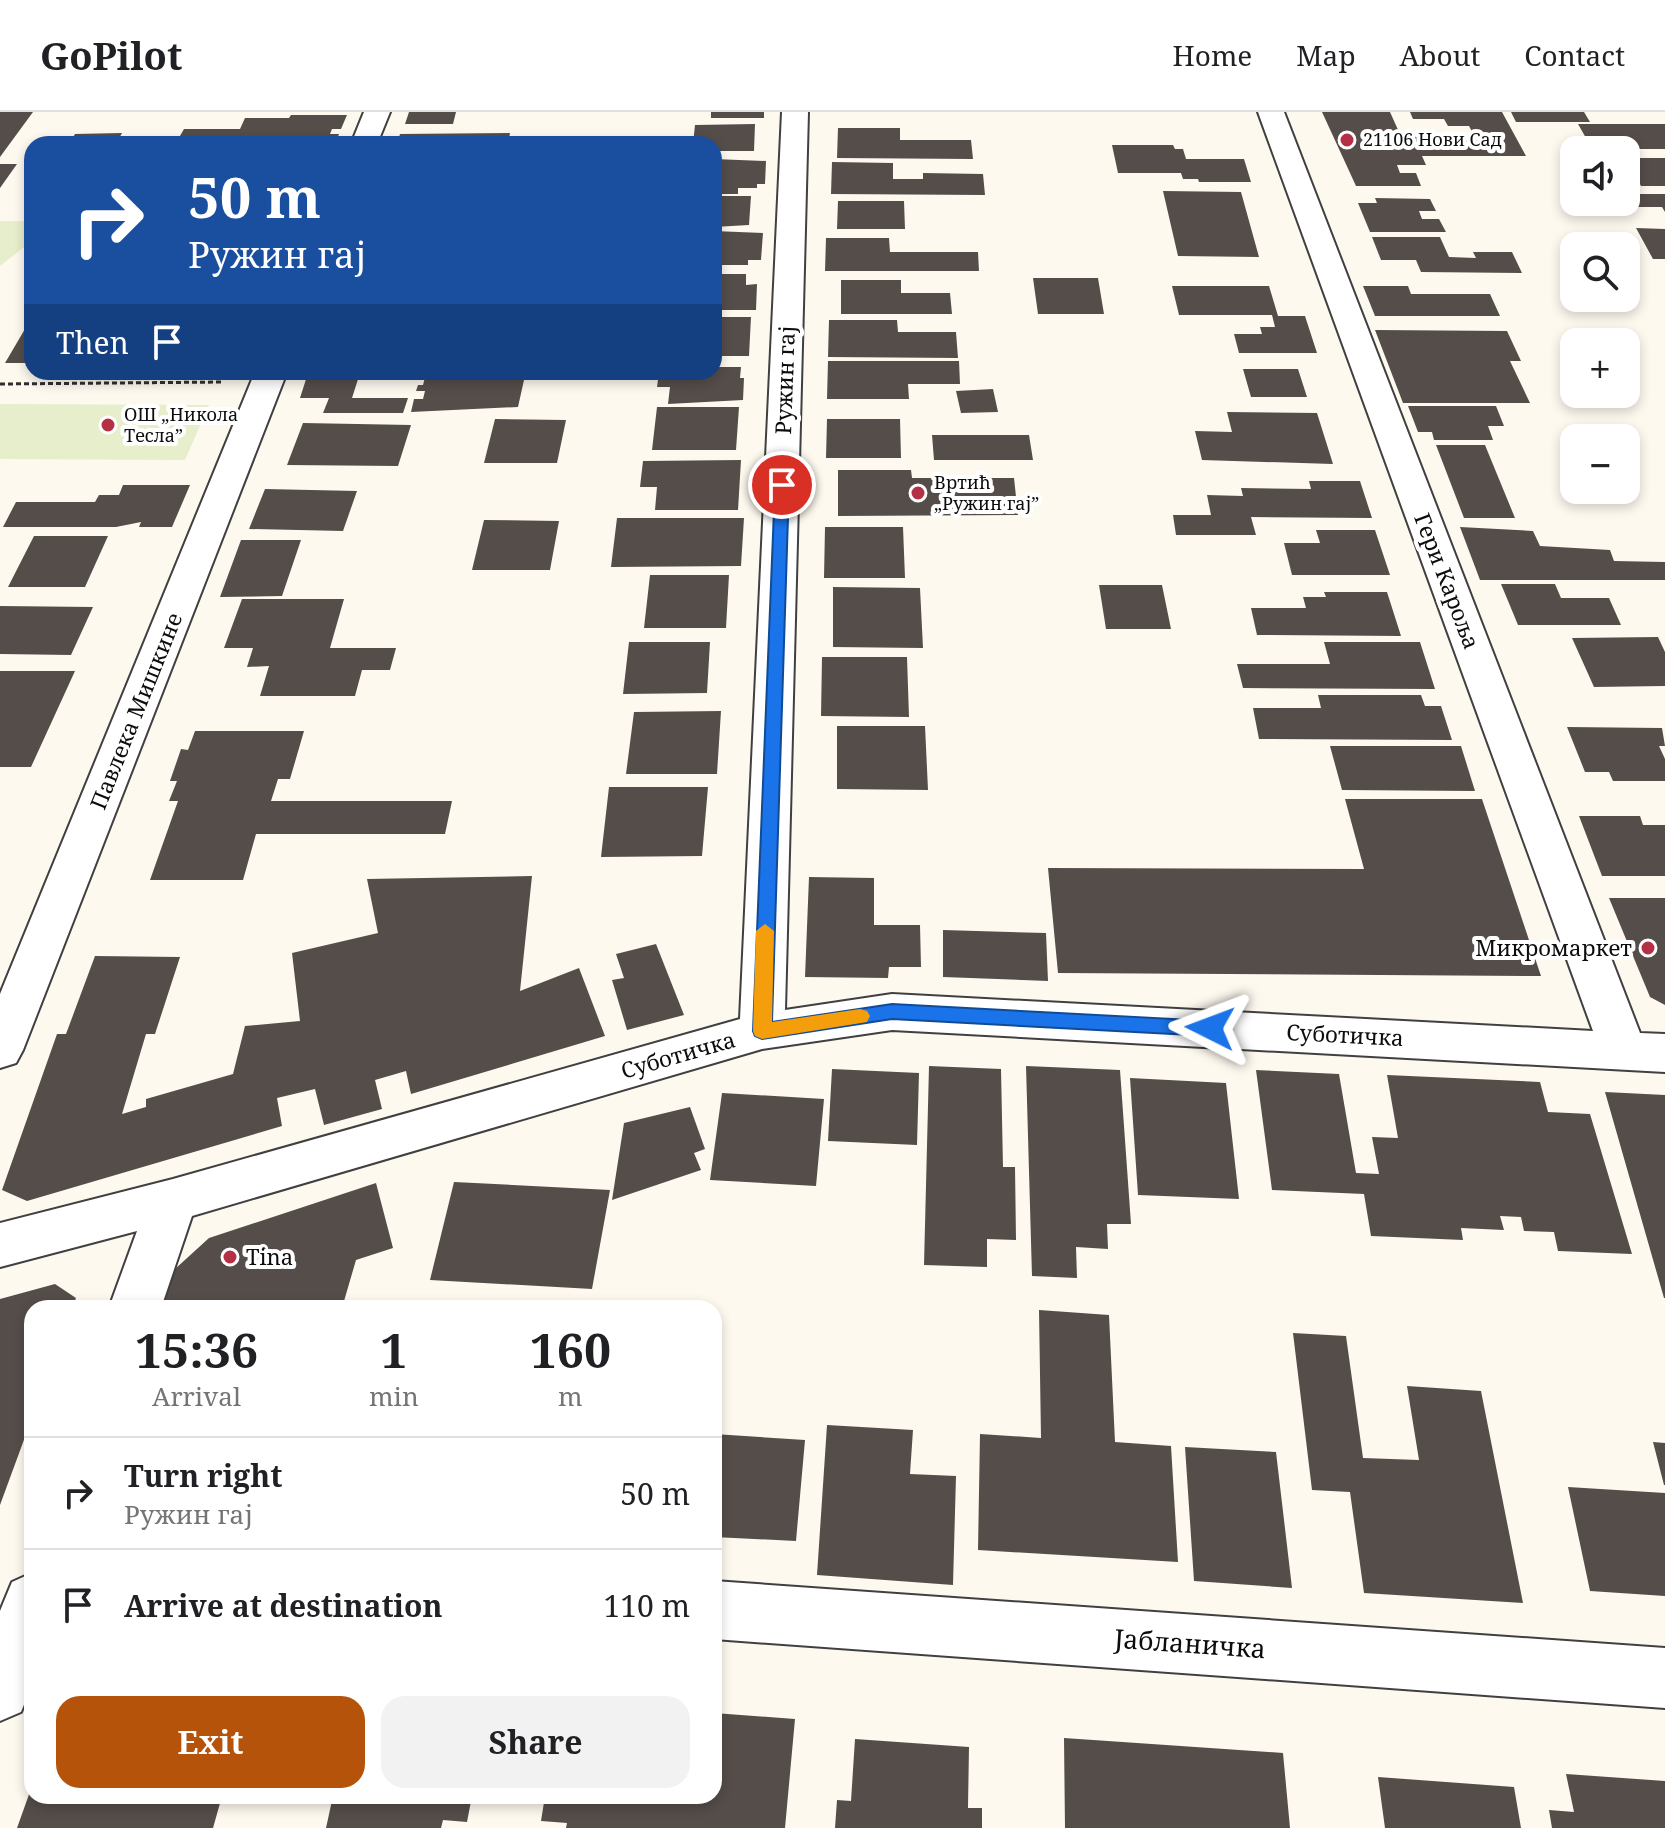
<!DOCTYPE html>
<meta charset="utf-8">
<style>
:root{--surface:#fff;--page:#f2f2f2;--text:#202124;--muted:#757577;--line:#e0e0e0;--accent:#b45309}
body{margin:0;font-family:"Noto Serif",serif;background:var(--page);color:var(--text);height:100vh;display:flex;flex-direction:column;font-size:30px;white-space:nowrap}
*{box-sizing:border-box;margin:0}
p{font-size:26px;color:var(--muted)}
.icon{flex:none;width:44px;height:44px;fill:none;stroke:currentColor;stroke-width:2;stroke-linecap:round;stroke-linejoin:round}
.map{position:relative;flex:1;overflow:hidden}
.details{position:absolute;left:24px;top:1188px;width:698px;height:504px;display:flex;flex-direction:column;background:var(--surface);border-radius:24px;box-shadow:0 4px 12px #0003}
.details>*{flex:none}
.guide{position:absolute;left:24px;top:24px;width:698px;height:244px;border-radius:24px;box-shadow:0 4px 12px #0003;background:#1a4fa0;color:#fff;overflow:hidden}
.fabs{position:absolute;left:1560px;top:24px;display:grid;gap:16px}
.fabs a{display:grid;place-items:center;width:80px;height:80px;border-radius:16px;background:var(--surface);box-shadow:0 4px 12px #0003;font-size:40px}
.pin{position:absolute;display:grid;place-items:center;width:68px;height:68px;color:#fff;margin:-34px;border:4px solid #fff;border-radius:50%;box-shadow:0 2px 8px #0007}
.me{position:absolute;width:88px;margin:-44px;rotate:273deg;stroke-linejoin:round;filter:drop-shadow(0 0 6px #0008)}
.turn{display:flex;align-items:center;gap:28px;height:168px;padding:0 32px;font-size:36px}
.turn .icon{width:104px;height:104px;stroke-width:2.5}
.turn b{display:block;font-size:56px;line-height:68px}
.then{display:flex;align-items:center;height:76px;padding:0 32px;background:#0003;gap:16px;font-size:30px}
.eta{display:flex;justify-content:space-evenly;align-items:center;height:136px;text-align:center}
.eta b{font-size:48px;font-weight:700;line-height:56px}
.cta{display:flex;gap:16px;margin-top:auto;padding:16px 32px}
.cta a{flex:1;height:92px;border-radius:24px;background:var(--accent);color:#fff;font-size:32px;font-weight:700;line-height:92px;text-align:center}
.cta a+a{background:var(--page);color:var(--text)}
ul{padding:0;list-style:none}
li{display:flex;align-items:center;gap:24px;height:112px;padding:0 32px;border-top:2px solid var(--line)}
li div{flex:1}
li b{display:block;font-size:30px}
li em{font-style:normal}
header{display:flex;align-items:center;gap:48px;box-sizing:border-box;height:112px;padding:0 40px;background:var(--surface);border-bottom:2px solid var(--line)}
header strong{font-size:38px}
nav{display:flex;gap:44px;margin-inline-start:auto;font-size:28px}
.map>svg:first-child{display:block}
.pitch{fill:#e6eecc}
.building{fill:#554d4a}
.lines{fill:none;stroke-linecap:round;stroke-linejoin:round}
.minor-casing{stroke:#404040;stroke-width:4}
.path{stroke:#2f2f2f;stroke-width:3;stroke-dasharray:5 3;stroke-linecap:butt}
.minor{fill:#fff;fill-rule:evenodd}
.route{fill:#1a73e8;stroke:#114b97;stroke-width:2}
.slow{fill:#f59e0b}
.poi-dot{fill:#b33045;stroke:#fff;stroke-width:3}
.labels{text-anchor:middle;stroke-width:8;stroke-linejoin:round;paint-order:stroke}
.far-poi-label{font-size:18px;fill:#0d0d0d;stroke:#fff;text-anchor:start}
.street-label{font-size:22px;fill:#0d0d0d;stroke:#fff}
.poi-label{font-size:22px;fill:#0d0d0d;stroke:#fff;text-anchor:end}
.near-street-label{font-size:26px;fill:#0d0d0d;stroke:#fff}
</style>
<header>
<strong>GoPilot</strong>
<nav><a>Home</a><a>Map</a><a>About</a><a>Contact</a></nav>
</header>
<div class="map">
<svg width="1665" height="1716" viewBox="0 0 1665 1716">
<rect width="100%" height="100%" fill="#fef9ef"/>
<path class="pitch" d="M 0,109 L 32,109 L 32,123 L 25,124 L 24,135 L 0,154 Z
M 0,292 L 209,293 L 185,348 L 0,347 Z"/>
<path class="building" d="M 0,0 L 33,0 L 0,45 Z
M 409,0 L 456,0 L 453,12 L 405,12 Z
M 711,0 L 764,0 L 764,6 L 711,6 Z
M 1322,0 L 1390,0 L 1399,20 L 1445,21 L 1448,27 L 1476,27 L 1469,14 L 1448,14 L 1444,7 L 1413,7 L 1410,0 L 1502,0 L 1526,44 L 1422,44 L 1426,53 L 1397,53 L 1400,61 L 1416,61 L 1421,74 L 1356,74 Z
M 1511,0 L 1584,0 L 1590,10 L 1516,10 Z
M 291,3 L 347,3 L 341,17 L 332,17 L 330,22 L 339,22 L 335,32 L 177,29 L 184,17 L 240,17 L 245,6 L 289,6 Z
M 755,12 L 754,39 L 714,39 L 714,32 L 693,32 L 695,13 Z
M 1578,12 L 1665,12 L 1665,37 L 1613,37 L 1606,26 L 1586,26 Z
M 838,16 L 900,16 L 900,28 L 971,28 L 973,47 L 837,46 Z
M 122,21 L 116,32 L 69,32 L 75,22 Z
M 510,21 L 508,32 L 397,32 L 400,22 Z
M 1112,33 L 1173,33 L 1175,37 L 1183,37 L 1186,47 L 1244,47 L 1251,70 L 1199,70 L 1198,67 L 1183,67 L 1181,61 L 1118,61 Z
M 1626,46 L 1665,46 L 1665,74 L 1641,74 Z
M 714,47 L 766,49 L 765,72 L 757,72 L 757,76 L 738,76 L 738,82 L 714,82 Z
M 832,50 L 893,51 L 893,67 L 923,67 L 923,61 L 983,62 L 985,83 L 831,82 Z
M 0,52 L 17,52 L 0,76 Z
M 1163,79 L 1241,80 L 1259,145 L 1178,144 Z
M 1626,82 L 1665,82 L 1665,100 L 1662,95 L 1629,95 Z
M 714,84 L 751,84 L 749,113 L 714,115 Z
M 1375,86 L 1430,87 L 1436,99 L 1419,99 L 1422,107 L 1439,107 L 1446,120 L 1370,120 L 1358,91 L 1377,91 Z
M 838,89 L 904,89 L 905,117 L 837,117 Z
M 1636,116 L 1665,117 L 1665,147 L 1653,147 Z
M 714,119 L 763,121 L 761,148 L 748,148 L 748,153 L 714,153 Z
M 1372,125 L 1440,125 L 1449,145 L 1476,146 L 1473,140 L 1512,140 L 1522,161 L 1421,160 L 1416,148 L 1381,148 Z
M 826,126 L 889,126 L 890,140 L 978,140 L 979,159 L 825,159 Z
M 714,162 L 746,162 L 746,173 L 757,172 L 756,198 L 714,198 Z
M 1033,166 L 1098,166 L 1104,202 L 1038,202 Z
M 841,168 L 901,168 L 901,181 L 950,181 L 952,202 L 841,202 Z
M 1172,174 L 1269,174 L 1278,204 L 1305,204 L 1317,241 L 1239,241 L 1234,222 L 1262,222 L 1260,215 L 1275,215 L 1272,203 L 1179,203 Z
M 1363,174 L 1408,174 L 1411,182 L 1490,182 L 1500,204 L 1375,204 Z
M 32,205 L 32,251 L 5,251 Z
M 714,205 L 751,205 L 749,244 L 714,244 Z
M 829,208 L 897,208 L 898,220 L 956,220 L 958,246 L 828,245 Z
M 1375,218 L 1507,219 L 1521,249 L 1510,249 L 1530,291 L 1403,291 Z
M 828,249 L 959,249 L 960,272 L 908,272 L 909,287 L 827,287 Z
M 714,255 L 741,255 L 740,266 L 744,266 L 743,288 L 668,292 L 670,275 L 657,275 L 659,260 L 714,260 Z
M 1243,257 L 1298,257 L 1307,285 L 1251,285 Z
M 308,261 L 360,261 L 352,286 L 408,286 L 403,301 L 323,301 L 329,286 L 300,286 Z
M 426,261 L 462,261 L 460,268 L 524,268 L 518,295 L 411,300 L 414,287 L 423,287 L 425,279 L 416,279 L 418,273 L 423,273 Z
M 993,277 L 998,300 L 961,301 L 956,279 Z
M 1408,294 L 1496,294 L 1504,314 L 1488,314 L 1493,328 L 1434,328 L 1432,320 L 1418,320 Z
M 657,295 L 739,295 L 736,338 L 652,338 Z
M 1227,300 L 1317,301 L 1333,352 L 1202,348 L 1195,319 L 1232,320 Z
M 495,307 L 566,308 L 557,351 L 484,351 Z
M 827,307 L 900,307 L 901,346 L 826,346 Z
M 303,311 L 411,313 L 398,354 L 287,353 Z
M 932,323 L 1029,323 L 1033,348 L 934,348 Z
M 1436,333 L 1485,333 L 1515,406 L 1464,406 Z
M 741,348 L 738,398 L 655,398 L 657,375 L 640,375 L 643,349 Z
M 838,358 L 911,358 L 912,366 L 1014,366 L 1018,403 L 838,404 Z
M 1309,369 L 1360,369 L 1372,406 L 1251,405 L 1256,423 L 1176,423 L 1173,403 L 1211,403 L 1207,383 L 1243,384 L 1241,376 L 1311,377 Z
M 123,373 L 190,373 L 172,415 L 139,415 L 141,410 L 116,415 L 3,415 L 16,390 L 95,390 L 99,383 L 119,383 Z
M 265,377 L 357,379 L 343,419 L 249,417 Z
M 617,406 L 744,406 L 741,454 L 611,455 Z
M 484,408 L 559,409 L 550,458 L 472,458 Z
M 825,415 L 903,415 L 905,466 L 824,466 Z
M 1460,415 L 1533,419 L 1540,434 L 1610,438 L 1614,449 L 1665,450 L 1665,468 L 1480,468 Z
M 1316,418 L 1375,418 L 1390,463 L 1292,463 L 1284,431 L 1320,431 Z
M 34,424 L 108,424 L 85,475 L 8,475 Z
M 241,428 L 301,428 L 282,484 L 220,485 Z
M 650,463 L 729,463 L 726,516 L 644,516 Z
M 1501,472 L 1555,472 L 1561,486 L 1609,486 L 1621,513 L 1518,513 Z
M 1099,473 L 1162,473 L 1171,517 L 1106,517 Z
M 833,475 L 920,476 L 923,536 L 833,535 Z
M 1324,480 L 1387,480 L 1401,524 L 1257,523 L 1251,496 L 1306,496 L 1303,485 L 1326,485 Z
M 242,487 L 344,487 L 330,536 L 396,536 L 390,558 L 362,558 L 355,584 L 260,584 L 269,554 L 247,555 L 253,536 L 224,536 Z
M 0,494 L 93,495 L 71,543 L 0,542 Z
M 1658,525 L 1665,540 L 1665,574 L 1594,575 L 1572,526 Z
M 629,530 L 710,530 L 707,581 L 623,582 Z
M 1324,530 L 1420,530 L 1435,577 L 1243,576 L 1237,552 L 1330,552 Z
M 822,545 L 907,545 L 909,605 L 821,604 Z
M 0,559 L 75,559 L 31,655 L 0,655 Z
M 1318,583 L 1421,583 L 1425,594 L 1441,594 L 1452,628 L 1259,627 L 1253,596 L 1321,596 Z
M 721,599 L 717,662 L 626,662 L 634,600 Z
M 837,614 L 925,614 L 928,678 L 837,677 Z
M 1567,615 L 1662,616 L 1665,634 L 1659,634 L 1665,647 L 1665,669 L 1613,669 L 1609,660 L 1585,660 Z
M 195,619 L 304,619 L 290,667 L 278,667 L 271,689 L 452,689 L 445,722 L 256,722 L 243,768 L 150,768 L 178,689 L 169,689 L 177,669 L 170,669 L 181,637 L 188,638 Z
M 1330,634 L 1461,634 L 1475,679 L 1342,678 Z
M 609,675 L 708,675 L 702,744 L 601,745 Z
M 1345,687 L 1482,687 L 1541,864 L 1058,861 L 1048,756 L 1364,757 Z
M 1579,704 L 1640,704 L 1643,713 L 1665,713 L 1665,764 L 1602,764 Z
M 532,764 L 520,879 L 579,856 L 605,924 L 411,982 L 406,959 L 375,968 L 382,997 L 324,1013 L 315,977 L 277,986 L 282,1014 L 27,1089 L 2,1078 L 57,922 L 66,922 L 95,844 L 180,845 L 155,922 L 146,922 L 122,1002 L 146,995 L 146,987 L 233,962 L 245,914 L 300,909 L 292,841 L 378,821 L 367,767 Z
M 809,765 L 874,766 L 874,813 L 920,813 L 921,855 L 889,855 L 888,866 L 805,865 Z
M 1609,786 L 1665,786 L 1665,893 L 1650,885 Z
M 943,818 L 1046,821 L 1048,869 L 943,865 Z
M 656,832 L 684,903 L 627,918 L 612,868 L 624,866 L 616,842 Z
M 929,954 L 1001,957 L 1003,1055 L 1015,1055 L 1016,1128 L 987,1127 L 987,1155 L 924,1153 Z
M 1026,954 L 1120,958 L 1131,1112 L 1107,1112 L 1108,1137 L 1076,1135 L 1077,1166 L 1032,1164 Z
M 832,957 L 919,961 L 917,1033 L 828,1029 Z
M 1256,958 L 1339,962 L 1356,1061 L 1379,1062 L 1372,1025 L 1398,1026 L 1387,963 L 1540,970 L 1548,1000 L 1590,1002 L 1632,1142 L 1558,1139 L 1554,1120 L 1524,1119 L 1521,1105 L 1500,1104 L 1504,1118 L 1461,1116 L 1463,1128 L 1371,1124 L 1364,1082 L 1272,1078 Z
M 1130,966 L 1226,971 L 1239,1087 L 1138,1083 Z
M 1605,980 L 1665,983 L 1665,1186 L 1664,1186 Z
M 722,981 L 824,987 L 816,1074 L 710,1068 Z
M 690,995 L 705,1037 L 694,1041 L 701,1058 L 612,1088 L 624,1011 Z
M 454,1070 L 610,1078 L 592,1177 L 430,1168 Z
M 376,1071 L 393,1136 L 356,1148 L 342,1196 L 161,1196 L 175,1157 L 209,1126 Z
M 55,1172 L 76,1186 L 72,1196 L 32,1196 L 32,1306 L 0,1393 L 0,1187 Z
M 1039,1198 L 1109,1203 L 1115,1330 L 1171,1334 L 1178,1450 L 978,1438 L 980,1322 L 1041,1326 Z
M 1293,1221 L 1346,1224 L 1363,1346 L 1419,1348 L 1407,1274 L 1481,1279 L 1523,1491 L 1364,1481 L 1350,1380 L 1312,1378 Z
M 827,1313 L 913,1318 L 910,1362 L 956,1364 L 953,1473 L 817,1463 Z
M 714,1322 L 805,1328 L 796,1429 L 714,1425 Z
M 1653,1330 L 1665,1331 L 1665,1373 L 1664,1373 Z
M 1185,1335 L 1276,1340 L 1292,1476 L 1194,1469 Z
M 1568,1375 L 1665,1381 L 1665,1484 L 1590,1479 Z
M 714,1601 L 795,1607 L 785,1716 L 566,1716 L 567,1711 L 541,1709 L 545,1684 L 714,1684 Z
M 1064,1626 L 1283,1641 L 1290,1716 L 1065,1716 Z
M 855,1627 L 969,1635 L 968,1696 L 982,1696 L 982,1716 L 835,1716 L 837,1688 L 851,1689 Z
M 1566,1662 L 1665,1669 L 1665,1716 L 1552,1716 L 1549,1698 L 1574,1700 Z
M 1378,1665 L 1514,1675 L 1521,1716 L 1385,1716 Z
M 32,1674 L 32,1684 L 222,1684 L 213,1716 L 17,1716 Z
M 333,1684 L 472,1684 L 467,1710 L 443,1708 L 441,1716 L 326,1716 Z"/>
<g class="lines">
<defs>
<path id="minor" d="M 364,0 L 390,0 L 377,32 L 351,32 Z
M 782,0 L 808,0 L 785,898 L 892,882 L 1593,919 L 1258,0 L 1284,0 L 1640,921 L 1665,922 L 1665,960 L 892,918 L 762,937 L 192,1104 L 161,1196 L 109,1196 L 137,1119 L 0,1155 L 0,1111 L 173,1067 L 740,907 Z
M 255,260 L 287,260 L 23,938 L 16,951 L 0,956 L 0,882 Z
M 32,1461 L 32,1573 L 21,1600 L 0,1609 L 0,1499 L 12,1470 Z
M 714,1469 L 1665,1536 L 1665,1596 L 714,1527 Z"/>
</defs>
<use href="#minor" class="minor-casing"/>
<path class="path" d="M 0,272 L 223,270"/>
<use href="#minor" class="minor"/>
</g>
<path class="route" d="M 782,368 L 789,373 L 772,910 L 892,892 L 1210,909 L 1216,911 L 1219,916 L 1216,921 L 1210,924 L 892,907 L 762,927 L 755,924 L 753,919 L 775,373 Z"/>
<path class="slow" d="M 765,812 L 774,819 L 772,910 L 860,897 L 867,899 L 870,904 L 867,910 L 762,927 L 755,924 L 753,919 L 756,819 Z"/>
<g class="poi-dot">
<circle cx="1347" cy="28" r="8"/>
<circle cx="108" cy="313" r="8"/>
<circle cx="918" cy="381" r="8"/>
<circle cx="1648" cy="836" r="8"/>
<circle cx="230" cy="1145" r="8"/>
</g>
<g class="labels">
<g class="far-poi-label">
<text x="1363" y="34">21106 Нови Сад</text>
<text x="124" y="309">ОШ „Никола<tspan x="124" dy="21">Тесла”</tspan></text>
<text x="934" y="377">Вртић<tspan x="934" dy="21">„Ружин гај”</tspan></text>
</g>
<g class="street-label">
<text transform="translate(785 268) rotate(-88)" y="8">Ружин гај</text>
<text transform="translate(1447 469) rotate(69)" y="8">Гери Кароља</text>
<text transform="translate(136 599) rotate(-68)" y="8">Павлека Мишкине</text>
<text transform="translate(1345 923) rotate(3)" y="8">Суботичка</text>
<text transform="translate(678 943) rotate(-16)" y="8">Суботичка</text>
</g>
<g class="poi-label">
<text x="1632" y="844">Микромаркет</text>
<text x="246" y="1153" text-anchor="start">Tina</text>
</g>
<g class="near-street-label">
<text transform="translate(1190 1532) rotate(4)" y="9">Јабланичка</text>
</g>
</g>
</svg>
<div class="fabs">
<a><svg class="icon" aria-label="sound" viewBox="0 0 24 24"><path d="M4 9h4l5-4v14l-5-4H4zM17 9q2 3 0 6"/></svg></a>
<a><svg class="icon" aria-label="search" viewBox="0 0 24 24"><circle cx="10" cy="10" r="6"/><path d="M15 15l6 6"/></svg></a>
<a>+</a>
<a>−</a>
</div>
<div class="pin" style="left:782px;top:373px;background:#d93025"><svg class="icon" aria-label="arrive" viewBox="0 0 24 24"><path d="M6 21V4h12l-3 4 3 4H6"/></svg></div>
<svg class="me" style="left:1210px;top:916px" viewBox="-20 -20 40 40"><path d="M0-17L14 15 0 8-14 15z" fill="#1a73e8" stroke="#fff" stroke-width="4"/></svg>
<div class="guide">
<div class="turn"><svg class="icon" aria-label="right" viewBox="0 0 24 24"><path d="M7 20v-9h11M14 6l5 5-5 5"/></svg><div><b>50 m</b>Ружин гај</div></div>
<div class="then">Then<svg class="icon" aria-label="arrive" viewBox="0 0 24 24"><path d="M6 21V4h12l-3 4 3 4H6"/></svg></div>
</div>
<section class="details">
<div class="eta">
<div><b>15:36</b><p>Arrival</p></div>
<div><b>1</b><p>min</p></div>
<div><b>160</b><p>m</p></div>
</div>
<ul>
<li><svg class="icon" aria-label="right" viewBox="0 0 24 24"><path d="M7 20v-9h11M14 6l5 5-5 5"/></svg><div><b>Turn right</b><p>Ружин гај</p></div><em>50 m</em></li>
<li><svg class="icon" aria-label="arrive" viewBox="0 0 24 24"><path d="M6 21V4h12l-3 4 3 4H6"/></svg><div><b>Arrive at destination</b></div><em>110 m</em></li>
</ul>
<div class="cta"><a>Exit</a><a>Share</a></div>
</section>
</div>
